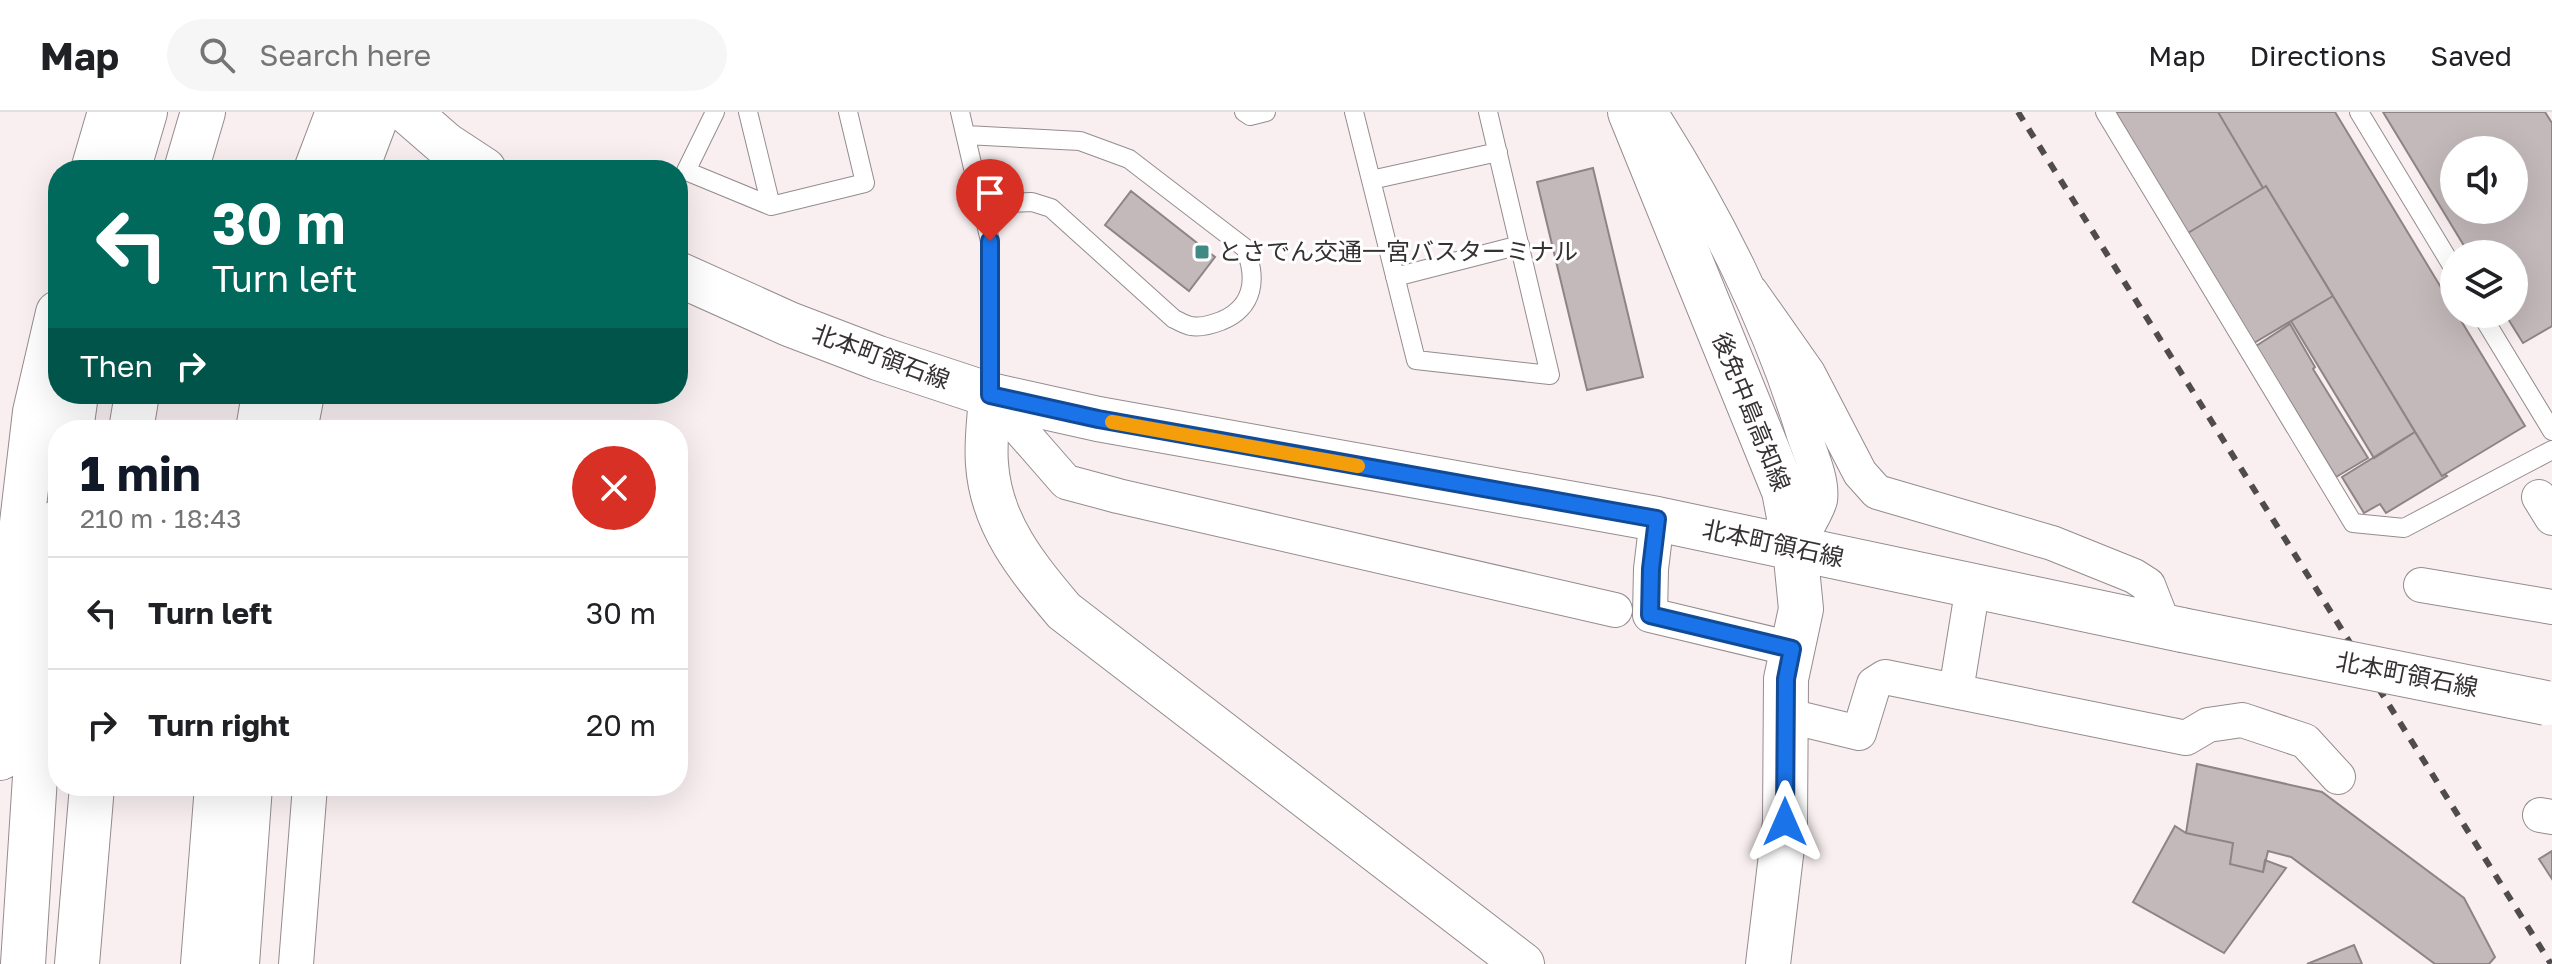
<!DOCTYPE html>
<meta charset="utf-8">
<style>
:root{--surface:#fff;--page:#f6f6f6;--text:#202124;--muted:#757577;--line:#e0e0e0;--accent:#111827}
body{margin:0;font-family:"Golos Text","Noto Sans JP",sans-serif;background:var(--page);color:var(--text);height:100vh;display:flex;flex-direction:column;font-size:30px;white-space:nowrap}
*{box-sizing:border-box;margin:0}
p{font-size:26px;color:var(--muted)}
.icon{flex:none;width:44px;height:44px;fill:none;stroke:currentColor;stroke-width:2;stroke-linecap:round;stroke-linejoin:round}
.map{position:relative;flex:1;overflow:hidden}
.drawer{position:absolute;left:48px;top:308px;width:640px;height:376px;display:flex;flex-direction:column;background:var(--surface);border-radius:32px;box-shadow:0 8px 32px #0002}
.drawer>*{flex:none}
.guide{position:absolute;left:48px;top:48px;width:640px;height:244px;border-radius:32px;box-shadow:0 8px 32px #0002;background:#00695c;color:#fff;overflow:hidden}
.controls{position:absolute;left:2440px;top:24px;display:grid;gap:16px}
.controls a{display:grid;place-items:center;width:88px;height:88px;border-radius:50%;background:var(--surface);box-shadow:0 8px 32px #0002;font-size:40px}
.pin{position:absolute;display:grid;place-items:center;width:68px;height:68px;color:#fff;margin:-82px -34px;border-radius:50% 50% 50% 0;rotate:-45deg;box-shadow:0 0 8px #0007}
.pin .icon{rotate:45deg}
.me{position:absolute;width:88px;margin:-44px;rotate:0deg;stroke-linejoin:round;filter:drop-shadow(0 0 6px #0008)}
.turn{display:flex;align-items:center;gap:28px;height:168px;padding:0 32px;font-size:36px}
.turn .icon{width:104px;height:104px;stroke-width:2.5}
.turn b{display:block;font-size:56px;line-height:68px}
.then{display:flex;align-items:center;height:76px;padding:0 32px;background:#0003;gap:16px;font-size:30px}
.round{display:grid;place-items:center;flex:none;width:84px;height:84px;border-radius:42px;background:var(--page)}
.headline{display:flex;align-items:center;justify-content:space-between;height:136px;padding:0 32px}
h1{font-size:48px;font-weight:700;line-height:60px;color:var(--accent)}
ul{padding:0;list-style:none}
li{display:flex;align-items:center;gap:24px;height:112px;padding:0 32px;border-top:2px solid var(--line)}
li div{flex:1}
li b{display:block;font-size:30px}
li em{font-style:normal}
header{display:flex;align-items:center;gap:48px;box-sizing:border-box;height:112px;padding:0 40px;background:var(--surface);border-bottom:2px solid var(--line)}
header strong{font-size:38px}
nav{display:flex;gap:44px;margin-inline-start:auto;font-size:28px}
.search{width:560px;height:72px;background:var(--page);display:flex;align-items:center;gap:20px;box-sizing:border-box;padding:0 28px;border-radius:44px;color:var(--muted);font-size:30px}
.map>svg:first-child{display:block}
.building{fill:#c3b9bb;stroke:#8e8486;stroke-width:2;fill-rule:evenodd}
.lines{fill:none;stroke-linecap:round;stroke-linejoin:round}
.service-casing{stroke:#958c8e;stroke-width:20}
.minor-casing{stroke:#958c8e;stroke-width:36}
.tertiary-casing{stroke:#958c8e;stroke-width:44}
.secondary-casing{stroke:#958c8e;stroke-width:46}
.primary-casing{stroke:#958c8e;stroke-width:46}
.motorway-casing{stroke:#958c8e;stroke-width:46}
.service{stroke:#fff;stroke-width:18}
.minor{stroke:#fff;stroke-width:34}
.tertiary{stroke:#fff;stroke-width:42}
.secondary{stroke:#fff;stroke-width:44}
.primary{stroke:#fff;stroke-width:44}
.motorway{stroke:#fff;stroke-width:44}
.rail{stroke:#504b4d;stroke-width:6;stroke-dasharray:10 10;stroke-linecap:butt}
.secondary-bridge-casing{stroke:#958c8e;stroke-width:46;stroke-linecap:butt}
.secondary-bridge{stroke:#fff;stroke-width:44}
.route-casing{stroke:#114b97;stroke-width:20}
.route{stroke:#1a73e8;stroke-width:14}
.slow{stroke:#f59e0b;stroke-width:14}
.poi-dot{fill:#418985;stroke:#fff;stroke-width:3}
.labels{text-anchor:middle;stroke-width:6;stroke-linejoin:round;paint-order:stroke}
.poi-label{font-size:24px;fill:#363233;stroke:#fff;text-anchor:start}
.street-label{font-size:24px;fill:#363233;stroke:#fff}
</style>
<header>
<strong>Map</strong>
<div class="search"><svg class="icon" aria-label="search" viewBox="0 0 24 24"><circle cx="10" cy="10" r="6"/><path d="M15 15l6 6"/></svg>Search here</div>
<nav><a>Map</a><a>Directions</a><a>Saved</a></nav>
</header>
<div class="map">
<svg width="2552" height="852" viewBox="0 0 2552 852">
<rect width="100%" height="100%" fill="#f9eff1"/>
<path class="building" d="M 2114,0 L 2218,0 L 2263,76 L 2188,121 Z
M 2218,0 L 2335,0 L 2454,197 L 2454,202 L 2457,202 L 2525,314 L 2442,364 L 2266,74 L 2263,76 Z
M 2383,0 L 2545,0 L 2552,11 L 2552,214 L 2523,231 L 2505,202 L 2514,202 L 2514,142 L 2469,142 ZM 2454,38 L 2514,38 L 2514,98 L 2454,98 Z
M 1593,56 L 1643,265 L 1587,278 L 1537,70 Z
M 2266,74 L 2333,184 L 2254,231 L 2188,121 Z
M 1131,79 L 1215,145 L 1189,179 L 1105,113 Z
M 2333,184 L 2415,320 L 2374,346 L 2291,209 Z
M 2290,212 L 2315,255 L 2313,257 L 2368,346 L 2336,365 L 2256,234 Z
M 2415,320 L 2442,364 L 2445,362 L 2447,364 L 2386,401 L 2380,392 L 2364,401 L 2342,365 Z
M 2197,652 L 2322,680 L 2464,786 L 2495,845 L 2489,852 L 2435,852 L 2291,745 L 2268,739 L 2263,760 L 2230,752 L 2233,731 L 2186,721 Z
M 2175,714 L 2186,721 L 2233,731 L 2230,752 L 2263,760 L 2265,748 L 2286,756 L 2224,841 L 2133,790 Z
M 2552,739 L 2552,767 L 2539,747 Z
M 2354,833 L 2362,852 L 2307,852 Z"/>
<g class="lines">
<defs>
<path id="service" d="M 715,0 L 686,59 L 771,94 L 865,71 L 848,0
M 748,0 L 771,94
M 960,0 L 990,129 L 990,282
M 1244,0 L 1250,4 L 1266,0
M 1354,0 L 1416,248 L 1550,263 L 1488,0
M 2105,0 L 2353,411 L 2404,416 L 2552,338
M 2359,0 L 2454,157
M 966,23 L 1080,29 L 1129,47 L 1245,136 C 1257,166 1255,195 1221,209 C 1213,212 1200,216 1191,214 C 1185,213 1179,209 1174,207 L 1051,96 L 1032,90 L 981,92
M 1371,68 L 1498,40
M 1395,165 L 1520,133
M 2481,202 L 2552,319"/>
<path id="minor" d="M 1650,0 C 1715,102 1769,207 1804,323 C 1810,341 1823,368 1820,388 C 1817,401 1801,424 1795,436
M 1751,180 L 1808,261 L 1860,361 L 1877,380 L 2052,431 L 2134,464 L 2148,473 L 2164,514
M 990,283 L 1066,370 L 1118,384 L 1615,498
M 2539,385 L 2552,406
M 1657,407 L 1651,457 L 1650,503 L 1792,537
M 2421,473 L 2552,495
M 1956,579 L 1973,474
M 1785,603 L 1859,621 L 1874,572 L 1885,565 L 2186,626 L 2208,613 L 2242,608 L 2305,629 L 2338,665
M 2540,703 L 2552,705
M 296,852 L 310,674"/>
<path id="tertiary" d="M 990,283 C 989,305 985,329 987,352 C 991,412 1027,455 1064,499 L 1523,852"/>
<path id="secondary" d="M 408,0 L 446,33 L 484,58
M 1630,0 L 1784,379 L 1795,436 L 1801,497 L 1786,567 L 1785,710 L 1768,852
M 678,162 L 789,212 L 878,246 L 990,283 L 1098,307 L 1657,407 L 2182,518"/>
<path id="primary" d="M 93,58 L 110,0
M 128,58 L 145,0
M 316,58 L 338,0
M 356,58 L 378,0
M 71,318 L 76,282
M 258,318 L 264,282
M 295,318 L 302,282
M 0,646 L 11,505 L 35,300 L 58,201
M 23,852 L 40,587 L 58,410
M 203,852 L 217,674
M 237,852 L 250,674"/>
<path id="motorway" d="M 186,58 L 203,0
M 131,318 L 137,282
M 77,852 L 92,674"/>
</defs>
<use href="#service" class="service-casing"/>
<use href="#minor" class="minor-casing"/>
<use href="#tertiary" class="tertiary-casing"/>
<use href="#secondary" class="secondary-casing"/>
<use href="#primary" class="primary-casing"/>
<use href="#motorway" class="motorway-casing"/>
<use href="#service" class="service"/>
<use href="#minor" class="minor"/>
<use href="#tertiary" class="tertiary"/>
<use href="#secondary" class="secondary"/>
<use href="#primary" class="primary"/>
<use href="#motorway" class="motorway"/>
<path class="rail" d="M 2018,0 L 2551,852"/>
<defs>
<path id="secondary-bridge" d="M 2182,518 L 2546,591"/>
</defs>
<use href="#secondary-bridge" class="secondary-bridge-casing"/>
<use href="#secondary-bridge" class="secondary-bridge"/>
</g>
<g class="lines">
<defs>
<path id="route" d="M 990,129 L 990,283 L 1098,307 L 1657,407 L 1651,457 L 1650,503 L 1792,537 L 1786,567 L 1785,710"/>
</defs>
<use href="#route" class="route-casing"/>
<use href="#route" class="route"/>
<path class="slow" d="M 1112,310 L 1358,354"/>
</g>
<rect class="poi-dot" x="1194" y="132" width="16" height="16" rx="4"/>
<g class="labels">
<g class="poi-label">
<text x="1218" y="148">とさでん交通一宮バスターミナル</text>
</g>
<g class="street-label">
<text transform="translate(881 245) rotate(20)" y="8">北本町領石線</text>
<text transform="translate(1751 300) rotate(68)" y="8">後免中島高知線</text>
<text transform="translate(1773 432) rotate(12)" y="8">北本町領石線</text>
<text transform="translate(2407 563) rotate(11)" y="8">北本町領石線</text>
</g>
</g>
</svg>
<div class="controls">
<a><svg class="icon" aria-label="sound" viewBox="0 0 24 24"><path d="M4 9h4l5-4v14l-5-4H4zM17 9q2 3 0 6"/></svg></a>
<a><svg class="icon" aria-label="layers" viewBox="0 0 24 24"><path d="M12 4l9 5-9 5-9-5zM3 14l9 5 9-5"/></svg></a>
</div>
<div class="pin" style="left:990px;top:129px;background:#d93025"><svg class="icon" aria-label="arrive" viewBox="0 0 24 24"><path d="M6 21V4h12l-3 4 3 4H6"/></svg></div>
<svg class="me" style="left:1785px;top:710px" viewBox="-20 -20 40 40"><path d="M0-17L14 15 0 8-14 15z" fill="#1a73e8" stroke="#fff" stroke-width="4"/></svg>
<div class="guide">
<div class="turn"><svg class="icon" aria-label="left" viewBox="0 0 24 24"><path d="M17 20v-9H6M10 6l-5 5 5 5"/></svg><div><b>30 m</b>Turn left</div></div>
<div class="then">Then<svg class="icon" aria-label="right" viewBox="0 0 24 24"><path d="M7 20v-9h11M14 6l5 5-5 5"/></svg></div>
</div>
<section class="drawer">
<div class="headline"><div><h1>1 min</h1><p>210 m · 18:43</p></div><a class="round" style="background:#d93025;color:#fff"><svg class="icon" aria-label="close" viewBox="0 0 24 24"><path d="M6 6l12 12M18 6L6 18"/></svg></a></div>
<ul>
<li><svg class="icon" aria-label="left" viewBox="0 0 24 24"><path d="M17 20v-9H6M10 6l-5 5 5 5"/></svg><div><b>Turn left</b></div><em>30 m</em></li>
<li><svg class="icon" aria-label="right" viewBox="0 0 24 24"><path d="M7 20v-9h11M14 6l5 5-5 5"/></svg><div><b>Turn right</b></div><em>20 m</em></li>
</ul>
</section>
</div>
